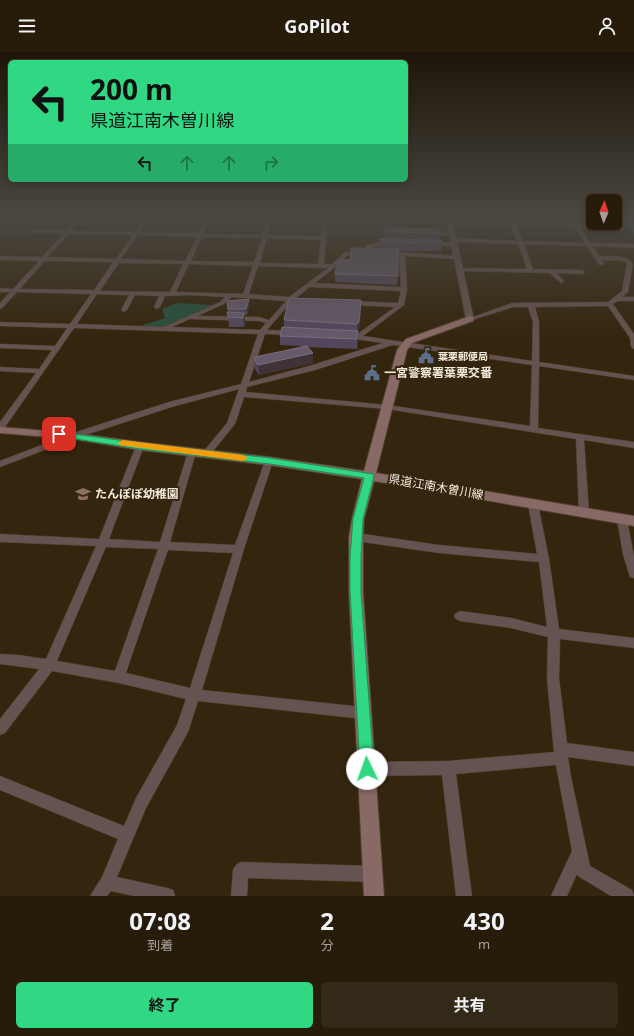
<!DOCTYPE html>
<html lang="ja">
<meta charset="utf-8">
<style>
:root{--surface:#271c0a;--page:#332918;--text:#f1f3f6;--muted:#a4a19c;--line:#433a2b;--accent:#30d883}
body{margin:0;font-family:"Noto Sans","Noto Sans JP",sans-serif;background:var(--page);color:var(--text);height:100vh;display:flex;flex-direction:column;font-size:15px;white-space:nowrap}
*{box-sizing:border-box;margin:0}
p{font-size:13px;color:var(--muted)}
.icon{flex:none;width:22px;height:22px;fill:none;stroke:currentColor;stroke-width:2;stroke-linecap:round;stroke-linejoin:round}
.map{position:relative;height:844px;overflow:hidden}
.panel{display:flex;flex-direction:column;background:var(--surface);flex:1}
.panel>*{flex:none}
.top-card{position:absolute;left:8px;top:8px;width:400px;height:122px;border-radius:6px;box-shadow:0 2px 6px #0003,0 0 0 1px var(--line);background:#30d883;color:#111;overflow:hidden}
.needle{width:26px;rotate:2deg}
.buttons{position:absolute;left:586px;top:142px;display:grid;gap:8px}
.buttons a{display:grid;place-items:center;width:36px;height:36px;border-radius:6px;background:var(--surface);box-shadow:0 2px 6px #0003,0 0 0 1px var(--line);font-size:20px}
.pin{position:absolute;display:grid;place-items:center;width:34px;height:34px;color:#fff;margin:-17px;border-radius:8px;box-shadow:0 2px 6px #0006}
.me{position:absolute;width:44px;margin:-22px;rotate:357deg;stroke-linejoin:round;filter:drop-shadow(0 0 3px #0008)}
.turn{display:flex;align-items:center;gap:14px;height:84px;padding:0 16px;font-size:18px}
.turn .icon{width:52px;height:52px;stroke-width:2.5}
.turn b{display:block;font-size:28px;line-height:34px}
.lanes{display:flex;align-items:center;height:38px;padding:0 16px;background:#0003;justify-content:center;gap:20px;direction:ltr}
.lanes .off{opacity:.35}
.eta{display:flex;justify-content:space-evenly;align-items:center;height:68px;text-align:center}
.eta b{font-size:24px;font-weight:700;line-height:28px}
.primary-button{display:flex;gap:8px;margin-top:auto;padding:8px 16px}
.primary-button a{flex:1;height:46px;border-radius:6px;background:var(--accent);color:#111;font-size:16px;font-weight:700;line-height:46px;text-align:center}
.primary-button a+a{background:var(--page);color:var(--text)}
header{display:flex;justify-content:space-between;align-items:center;height:52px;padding:0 16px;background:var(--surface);font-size:18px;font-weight:700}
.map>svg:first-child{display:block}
.green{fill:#28503d}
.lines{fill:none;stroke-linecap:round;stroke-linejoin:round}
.river{fill:#365874;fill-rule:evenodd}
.minor-casing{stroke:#4f412b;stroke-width:1}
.tertiary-casing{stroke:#4f412b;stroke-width:1}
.secondary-casing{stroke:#4f412b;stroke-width:2}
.minor{fill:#665250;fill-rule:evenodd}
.tertiary{fill:#665250;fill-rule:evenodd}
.secondary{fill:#896966;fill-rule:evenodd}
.wall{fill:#54475d}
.shaded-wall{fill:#403337}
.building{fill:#65596a;stroke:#7b6f7c}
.route{fill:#30d883;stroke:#1f8c55}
.slow{fill:#f59e0b}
.labels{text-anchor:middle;stroke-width:4;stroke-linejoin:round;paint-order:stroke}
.far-poi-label{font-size:10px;font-weight:bold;fill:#f2e9db;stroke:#34260e;text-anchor:start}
.poi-label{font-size:12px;font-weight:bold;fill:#f2e9db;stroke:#34260e;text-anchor:start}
.street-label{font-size:12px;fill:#f2e9db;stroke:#34260e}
</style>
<header><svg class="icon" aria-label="menu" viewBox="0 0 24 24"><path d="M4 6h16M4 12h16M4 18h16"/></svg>GoPilot<svg class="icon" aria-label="person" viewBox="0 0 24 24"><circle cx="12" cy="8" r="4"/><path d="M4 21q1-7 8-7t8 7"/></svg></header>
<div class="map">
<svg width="634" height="844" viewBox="0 0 634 844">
<rect width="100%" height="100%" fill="#34260e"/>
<path class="green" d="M 177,251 L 213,253 L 162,276 L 140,274 L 165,266 L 162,257 Z"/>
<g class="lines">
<path class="river" d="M 620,166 L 629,166 L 634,171 L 634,180 L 631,179 Z"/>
<defs>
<path id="minor" d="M 76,166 L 82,166 L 75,172 L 71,179 L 135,180 L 144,166 L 149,166 L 140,180 L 198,181 L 205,166 L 210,166 L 203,182 L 263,183 L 266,166 L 271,166 L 268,183 L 321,184 L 323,166 L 328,166 L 324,212 L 332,212 L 345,200 L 365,200 L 366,194 C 375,191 386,186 395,191 C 390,194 379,193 371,196 L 370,202 L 348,203 L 338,213 L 315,231 L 401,235 L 399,204 L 386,204 L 383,202 L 384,201 L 402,200 L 458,204 L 458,206 L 456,207 L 405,204 L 407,237 L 404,253 L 363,284 L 532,309 L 533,270 L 528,255 L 513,255 L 472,268 L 467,267 L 512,251 L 608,250 L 622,239 L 627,211 L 623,209 L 601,208 L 604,212 L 599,213 L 587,194 L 524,192 L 533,217 L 582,218 L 585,220 L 582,222 L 556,221 L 564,229 L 561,231 L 550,221 L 459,219 L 456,217 L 457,216 L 527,217 L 518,192 L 453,190 L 450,188 L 453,186 L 517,189 L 511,173 L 449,172 L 447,171 L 447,169 L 510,170 L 510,168 L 512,167 L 515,170 L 573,172 L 570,166 L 575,166 L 578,172 L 626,174 L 626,176 L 624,177 L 580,175 L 590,191 L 634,192 L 634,196 L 593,194 L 599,204 C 610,205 625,202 633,211 L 628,240 L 622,245 L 634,245 L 634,249 L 618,249 L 613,252 L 634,282 L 634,297 L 631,295 L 630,286 L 608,254 L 535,255 L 539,270 L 539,310 L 634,324 L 634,328 L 539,314 L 538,376 L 634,390 L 634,396 L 584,388 L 589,461 L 587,463 L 581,463 L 579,461 L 576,387 L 387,357 L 244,345 L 235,372 L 209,404 L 203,404 L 202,402 L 203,400 L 227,371 L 239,337 L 175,354 L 76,386 L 0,415 L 0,409 L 70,382 L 169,350 L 241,332 L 258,282 L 74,276 L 3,378 L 0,379 L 0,370 L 36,321 L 0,319 L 0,315 L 39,317 L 52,298 L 0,296 L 0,292 L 55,294 L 67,276 L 0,274 L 0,270 L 70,272 L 91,242 L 17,240 L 2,256 L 0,257 L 0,251 L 10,240 L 0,240 L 0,236 L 13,237 L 39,209 L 0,208 L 0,204 L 42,205 L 64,181 L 34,181 L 32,180 L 32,178 L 66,178 L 71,170 ZM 517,173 L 575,175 L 585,191 L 522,189 ZM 69,182 L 133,183 L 116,207 L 48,205 ZM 138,183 L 197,185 L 185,209 L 121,207 ZM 202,185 L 262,186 L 254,210 L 191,209 ZM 267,186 L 321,188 L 318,212 L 260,211 ZM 45,209 L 113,210 L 94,238 L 20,237 ZM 119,211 L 183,212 L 170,240 L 100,239 ZM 189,212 L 253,214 L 243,242 L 176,240 ZM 258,214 L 321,216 L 328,216 L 289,245 L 249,242 ZM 310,235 L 401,239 L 398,251 L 349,249 L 346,251 L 349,253 L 395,255 L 356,283 L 347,282 L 344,284 L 347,286 L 383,291 L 309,314 L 249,330 L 265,282 L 292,283 L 295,281 L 292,279 L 267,278 L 292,249 L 302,249 L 302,247 L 296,246 ZM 97,242 L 129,243 L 121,258 L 124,260 L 127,258 L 135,243 L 159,244 L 154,255 L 157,257 L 160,255 L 165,244 L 190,243 L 225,245 L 220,250 L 164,275 L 77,272 ZM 232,245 L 286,249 L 269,268 L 259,265 L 197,264 L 224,252 ZM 190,267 L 259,269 L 266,271 L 260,278 L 172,275 ZM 393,293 L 532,313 L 530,374 L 387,353 L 246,340 L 247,335 L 315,318 Z
M 388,166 L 392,166 L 393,179 L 400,180 L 400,182 L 389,182 Z
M 428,179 L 451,180 L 454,182 L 451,184 L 426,182 L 425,181 Z
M 430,190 L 454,191 L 457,193 L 454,195 L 428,193 L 427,192 Z
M 140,391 L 144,394 L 109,487 L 160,490 L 188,400 L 192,397 L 196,400 L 170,490 L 235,493 L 265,409 L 269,406 L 273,409 L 244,497 L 202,638 L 363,655 L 368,657 L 369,661 L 368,665 L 363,667 L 198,649 L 188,680 L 146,756 L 117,825 L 167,836 L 173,838 L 175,844 L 134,844 L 111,839 L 107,844 L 90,844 L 102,825 L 118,787 L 0,738 L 0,724 L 124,774 L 136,746 L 177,673 L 186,647 L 119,631 L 52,619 L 5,681 L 0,683 L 0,667 L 39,617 L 0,612 L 0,602 L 18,603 L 46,607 L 96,494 L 0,490 L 0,482 L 99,487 L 136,394 ZM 106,495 L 158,497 L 115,619 L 57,609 ZM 168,498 L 233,501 L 190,636 L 126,621 Z
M 533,449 L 536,450 L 538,452 L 549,507 L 559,577 L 634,586 L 634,596 L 560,587 L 559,627 L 567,691 L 634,700 L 634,714 L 568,705 L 571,725 L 590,814 L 632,838 L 634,844 L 611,844 L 578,824 L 577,822 L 567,844 L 551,844 L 572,799 L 556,713 L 456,722 L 472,844 L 456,844 L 442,723 L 367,724 L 362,722 L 360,717 L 362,712 L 367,710 L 448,709 L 554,700 L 547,627 L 548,585 L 511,576 L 460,569 L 456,567 L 454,564 L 456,561 L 460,559 L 511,566 L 547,575 L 539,510 L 439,501 L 356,489 L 352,488 L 351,485 L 352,482 L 356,481 L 439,493 L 537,502 L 528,452 L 530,450 Z
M 622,463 L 625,465 L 627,467 L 634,505 L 634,526 L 630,525 L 629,522 L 623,502 L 617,467 L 619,465 Z
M 241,810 L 373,814 L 378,817 L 381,822 L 378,827 L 373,830 L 248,826 L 247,844 L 231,844 L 233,818 L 236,813 Z"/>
<path id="tertiary" d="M 446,166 L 452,166 L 474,267 L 470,269 L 466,267 Z"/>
<path id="secondary" d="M 470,264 L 473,265 L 474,267 L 473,269 L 412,291 L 407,298 L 376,421 L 634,464 L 634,474 L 374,429 L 364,467 L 363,485 L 363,540 L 384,844 L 364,844 L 349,540 L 349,485 L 352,467 L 362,427 L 269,413 L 140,398 L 73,387 L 0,381 L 0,375 L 73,381 L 140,390 L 269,405 L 364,419 L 397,298 L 406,287 Z"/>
</defs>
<use href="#minor" class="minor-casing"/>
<use href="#tertiary" class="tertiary-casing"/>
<use href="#secondary" class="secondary-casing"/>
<use href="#minor" class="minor"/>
<use href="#tertiary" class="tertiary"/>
<use href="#secondary" class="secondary"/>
</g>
<path class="wall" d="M 384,174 L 392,176 L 439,182 L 439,188 L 442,191 L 441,199 L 398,199 L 398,224 L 397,233 L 335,230 L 335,222 L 350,208 L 379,197 L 379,187 L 384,187 Z
M 249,247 L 249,253 L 247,263 L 244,263 L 245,270 L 244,275 L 229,275 L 227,249 Z
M 361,258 L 357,297 L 308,295 L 313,301 L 313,311 L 259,323 L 255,317 L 254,307 L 303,294 L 280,293 L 280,284 L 284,275 L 284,268 Z"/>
<path class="shaded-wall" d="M 249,247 L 249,253 L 247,263 L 246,257 Z
M 361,248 L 361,258 L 357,297 L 357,272 Z
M 244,261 L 245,270 L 244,275 L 243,266 Z
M 313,301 L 313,311 L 259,323 L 258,313 Z"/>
<path class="building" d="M 384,174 L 392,176 L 438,177 L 439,182 L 385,179 Z
M 379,187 L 441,188 L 442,191 L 380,190 Z
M 351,196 L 398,197 L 398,224 L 335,222 L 338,208 L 350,208 Z
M 289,246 L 361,248 L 359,270 L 357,272 L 284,268 Z
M 249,247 L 246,257 L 228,257 L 227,249 Z
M 227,260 L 244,261 L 243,266 L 228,265 Z
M 282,275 L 358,279 L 357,287 L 280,284 Z
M 307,294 L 313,301 L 258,313 L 254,307 L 255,305 Z"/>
<linearGradient id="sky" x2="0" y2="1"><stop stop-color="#1d1508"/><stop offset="0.58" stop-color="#4a4741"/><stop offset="1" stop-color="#4a4741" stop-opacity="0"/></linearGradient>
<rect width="634" height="284" fill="url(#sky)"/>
<path class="route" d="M 59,380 L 140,391 L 270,406 L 373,422 L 374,424 L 363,467 L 361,505 L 361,540 L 374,717 L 372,722 L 367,724 L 362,722 L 360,717 L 350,540 L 350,505 L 353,467 L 364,426 L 270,412 L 140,397 L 56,384 L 54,382 L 56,381 Z"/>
<path class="slow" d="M 122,388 L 243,403 L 248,406 L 243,409 L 119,393 L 118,391 Z"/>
<defs>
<symbol id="civic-bare" viewBox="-9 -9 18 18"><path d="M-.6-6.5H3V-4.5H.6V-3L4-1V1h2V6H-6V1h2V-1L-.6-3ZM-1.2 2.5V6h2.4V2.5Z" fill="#5c6f8a" stroke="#34260e" stroke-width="2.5" paint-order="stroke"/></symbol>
<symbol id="school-bare" viewBox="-9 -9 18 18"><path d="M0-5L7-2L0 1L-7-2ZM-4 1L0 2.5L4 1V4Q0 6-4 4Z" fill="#8d6e63" stroke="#34260e" stroke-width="2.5" paint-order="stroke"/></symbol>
</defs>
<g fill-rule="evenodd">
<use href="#civic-bare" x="415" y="293" width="22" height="22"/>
<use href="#civic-bare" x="361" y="310" width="22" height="22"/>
<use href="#school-bare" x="72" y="431" width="22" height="22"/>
</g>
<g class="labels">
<g class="far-poi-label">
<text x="438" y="308">葉栗郵便局</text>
</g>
<g class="poi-label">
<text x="384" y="325">一宮警察署葉栗交番</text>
<text x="95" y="446">たんぽぽ幼稚園</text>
</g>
<g class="street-label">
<text transform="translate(436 435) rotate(10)" y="4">県道江南木曽川線</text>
</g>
</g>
</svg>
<div class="buttons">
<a><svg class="needle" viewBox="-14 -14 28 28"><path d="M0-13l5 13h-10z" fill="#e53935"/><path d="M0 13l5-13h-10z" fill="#a4a19c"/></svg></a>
</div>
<div class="pin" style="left:59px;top:382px;background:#d93025"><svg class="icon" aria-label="arrive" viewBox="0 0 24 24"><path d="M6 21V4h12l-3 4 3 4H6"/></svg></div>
<svg class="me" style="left:367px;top:717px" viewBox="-20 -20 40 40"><circle r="19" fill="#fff"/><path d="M0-13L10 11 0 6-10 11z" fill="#30d883"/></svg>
<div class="top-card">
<div class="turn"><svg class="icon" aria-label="left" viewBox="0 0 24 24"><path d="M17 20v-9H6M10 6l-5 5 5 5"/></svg><div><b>200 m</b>県道江南木曽川線</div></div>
<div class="lanes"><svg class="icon" aria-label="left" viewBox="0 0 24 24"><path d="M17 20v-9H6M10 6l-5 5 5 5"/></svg><svg class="icon off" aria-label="ahead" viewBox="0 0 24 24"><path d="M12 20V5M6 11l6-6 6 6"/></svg><svg class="icon off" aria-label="ahead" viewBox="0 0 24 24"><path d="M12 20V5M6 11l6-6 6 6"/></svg><svg class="icon off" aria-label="right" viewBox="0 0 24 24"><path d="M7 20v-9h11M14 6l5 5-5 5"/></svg></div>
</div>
</div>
<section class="panel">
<div class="eta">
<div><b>07:08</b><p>到着</p></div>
<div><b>2</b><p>分</p></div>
<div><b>430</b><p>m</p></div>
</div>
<div class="primary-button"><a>終了</a><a>共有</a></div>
</section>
